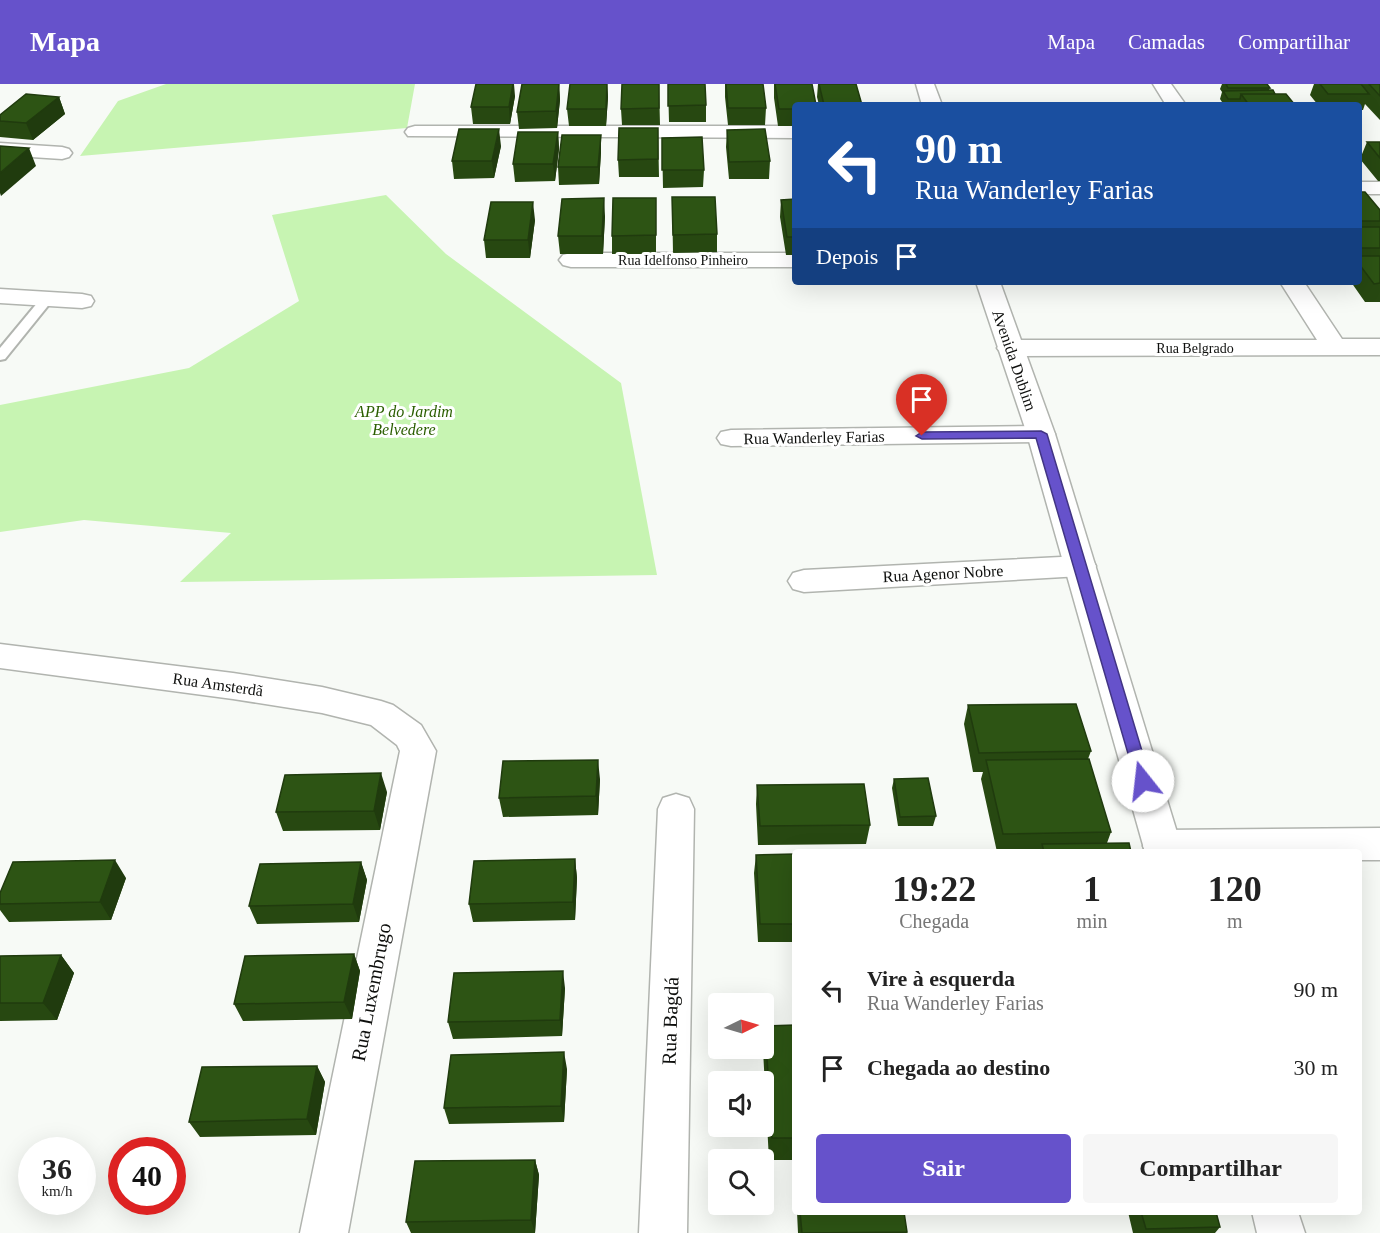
<!DOCTYPE html>
<html lang="pt">
<meta charset="utf-8">
<style>
:root{--surface:#fff;--page:#f6f6f6;--text:#222;--muted:#767676;--accent:#6652cb}
body{margin:0;font-family:"Times New Roman",serif;background:var(--page);color:var(--text);height:100vh;display:flex;flex-direction:column;font-size:22px;white-space:nowrap}
*{box-sizing:border-box;margin:0}
p{font-size:20px;color:var(--muted)}
.icon{flex:none;width:33px;height:33px;fill:none;stroke:currentColor;stroke-width:2;stroke-linecap:round;stroke-linejoin:round}
.map{position:relative;flex:1;overflow:hidden}
.drawer{position:absolute;left:792px;top:765px;width:570px;height:366px;display:flex;flex-direction:column;background:var(--surface);border-radius:6px;box-shadow:0 6px 24px #0002}
.drawer>*{flex:none}
.guide{position:absolute;left:792px;top:18px;width:570px;height:183px;border-radius:6px;box-shadow:0 6px 24px #0002;background:#1a4fa0;color:#fff;overflow:hidden}
.needle{width:39px;rotate:85deg}
.buttons{position:absolute;left:708px;top:909px;display:grid;gap:12px}
.buttons a{display:grid;place-items:center;width:66px;height:66px;border-radius:6px;background:var(--surface);box-shadow:0 6px 24px #0002;font-size:30px}
.speed{position:absolute;left:18px;top:1053px;display:flex;gap:12px;font-size:30px;font-weight:700;text-align:center}
.speed>*{display:grid;place-content:center;width:78px;height:78px;border-radius:50%;background:var(--surface);box-shadow:0 6px 24px #0002;line-height:1}
.speed small{font-size:15px;font-weight:400}
.speed .limit{border:9px solid #d22;background:#fff;color:#111}
.pin{position:absolute;display:grid;place-items:center;width:51px;height:51px;color:#fff;margin:-62px -26px;border-radius:50% 50% 50% 0;rotate:-45deg;box-shadow:0 0 6px #0007}
.pin .icon{rotate:45deg}
.me{position:absolute;width:66px;margin:-33px;rotate:344deg;stroke-linejoin:round;filter:drop-shadow(0 0 4px #0008)}
.turn{display:flex;align-items:center;gap:21px;height:126px;padding:0 24px;font-size:27px}
.turn .icon{width:78px;height:78px;stroke-width:2.5}
.turn b{display:block;font-size:42px;line-height:51px}
.then{display:flex;align-items:center;height:57px;padding:0 24px;background:#0003;gap:12px;font-size:22px}
.eta{display:flex;justify-content:space-evenly;align-items:center;height:102px;text-align:center}
.eta b{font-size:36px;font-weight:800;line-height:42px}
.primary-button{display:flex;gap:12px;margin-top:auto;padding:12px 24px}
.primary-button a{flex:1;height:69px;border-radius:6px;background:var(--accent);color:#fff;font-size:24px;font-weight:800;line-height:69px;text-align:center}
.primary-button a+a{background:var(--page);color:var(--text)}
ul{padding:0;list-style:none}
li{display:flex;align-items:center;gap:18px;height:78px;padding:0 24px}
li div{flex:1}
li b{display:block;font-size:22px}
li em{font-style:normal}
header{display:flex;align-items:center;gap:36px;box-sizing:border-box;height:84px;padding:0 30px;background:var(--accent);color:#fff}
header strong{font-size:28px}
nav{display:flex;gap:33px;margin-inline-start:auto;font-size:21px}
.map>svg:first-child{display:block}
.green{fill:#c7f4b2}
.lines{fill:none;stroke-linecap:round;stroke-linejoin:round}
.service-casing{stroke:#b1b4af;stroke-width:4}
.minor-casing{stroke:#b1b4af;stroke-width:3}
.tertiary-casing{stroke:#b1b4af;stroke-width:3}
.service{fill:#fff;fill-rule:evenodd}
.minor{fill:#fff;fill-rule:evenodd}
.tertiary{fill:#fff;fill-rule:evenodd}
.wall{fill:#274811}
.shaded-wall{fill:#203b0e}
.building{fill:#2d5414;stroke:#203b0e;stroke-width:1.5}
.route{fill:#6652cb;stroke:#423584;stroke-width:1.5}
.labels{text-anchor:middle;stroke-width:6;stroke-linejoin:round;paint-order:stroke}
.far-street-label{font-size:14px;fill:#0e0f0d;stroke:#fff}
.street-label{font-size:16px;fill:#0e0f0d;stroke:#fff}
.park-label{font-size:16px;font-style:italic;fill:#2b5e00;stroke:#fff}
.near-street-label{font-size:20px;fill:#0e0f0d;stroke:#fff}
</style>
<header>
<strong>Mapa</strong>
<nav><a>Mapa</a><a>Camadas</a><a>Compartilhar</a></nav>
</header>
<div class="map">
<svg width="1380" height="1149" viewBox="0 0 1380 1149">
<rect width="100%" height="100%" fill="#f7faf6"/>
<path class="green" d="M 166,0 L 415,0 L 407,44 L 80,72 L 118,17 Z
M 386,111 L 446,170 L 621,299 L 657,491 L 180,498 L 231,449 L 84,436 L 0,448 L 0,321 L 189,284 L 299,217 L 272,131 Z"/>
<g class="lines">
<defs>
<path id="service" d="M 47,211 L 53,215 L 51,218 L 5,275 L 0,276 L 0,264 L 43,212 Z"/>
<path id="minor" d="M 1153,0 L 1171,0 L 1186,21 L 1166,21 Z
M 415,42 L 795,42 L 795,54 L 408,52 L 405,48 L 408,44 Z
M 0,59 L 62,63 L 69,65 L 72,69 L 69,73 L 62,75 L 0,71 Z
M 1359,98 L 1380,98 L 1380,110 L 1359,110 Z
M 571,169 L 795,169 L 795,183 L 571,183 L 563,181 L 559,176 L 563,171 Z
M 1280,198 L 1304,198 L 1342,255 L 1380,255 L 1380,271 L 1010,272 L 1001,269 L 997,264 L 1001,259 L 1010,256 L 1317,256 Z
M 0,205 L 82,210 L 91,212 L 94,217 L 91,222 L 82,224 L 0,219 Z
M 1041,342 L 1051,344 L 1055,350 L 1051,356 L 1041,358 L 731,362 L 721,360 L 717,354 L 721,348 L 731,346 Z
M 1081,472 L 1092,475 L 1096,482 L 1092,489 L 1081,492 L 804,508 L 793,505 L 788,497 L 793,489 L 804,486 Z
M 0,560 L 233,589 L 322,603 L 381,617 L 393,621 L 421,641 L 436,667 L 348,1149 L 300,1149 L 400,667 L 397,661 L 371,641 L 322,629 L 233,615 L 0,584 Z
M 676,710 L 689,714 L 694,725 L 687,1149 L 639,1149 L 658,725 L 663,714 Z
M 1380,744 L 1380,776 L 1359,776 L 1359,768 L 1146,768 L 1143,762 L 1149,751 L 1162,746 Z"/>
<path id="tertiary" d="M 916,0 L 934,0 L 942,21 L 922,21 Z
M 976,198 L 1000,198 L 1055,350 L 1183,768 L 1145,768 L 1027,350 Z
M 1252,1128 L 1298,1128 L 1305,1149 L 1257,1149 Z"/>
</defs>
<use href="#service" class="service-casing"/>
<use href="#minor" class="minor-casing"/>
<use href="#tertiary" class="tertiary-casing"/>
<use href="#service" class="service"/>
<use href="#minor" class="minor"/>
<use href="#tertiary" class="tertiary"/>
</g>
<path class="wall" d="M 559,0 L 560,16 L 557,44 L 519,45 L 517,28 Z
M 607,0 L 608,13 L 606,42 L 569,42 L 567,25 Z
M 659,0 L 660,41 L 622,41 L 621,25 Z
M 668,0 L 706,21 L 706,38 L 669,38 Z
M 725,0 L 763,0 L 766,24 L 765,41 L 728,41 L 725,13 Z
M 774,0 L 812,0 L 795,21 L 795,42 L 778,42 L 774,14 Z
M 818,0 L 856,0 L 862,21 L 819,21 L 817,13 Z
M 1222,0 L 1267,0 L 1270,4 L 1269,6 L 1295,21 L 1224,21 L 1220,15 L 1222,8 L 1220,5 Z
M 1314,0 L 1380,0 L 1380,36 L 1365,20 L 1363,26 L 1359,26 L 1359,21 L 1318,21 L 1310,11 Z
M 515,12 L 510,40 L 473,40 L 471,23 Z
M 59,13 L 65,30 L 33,56 L 0,53 L 0,31 Z
M 658,44 L 659,93 L 619,93 L 618,76 Z
M 727,46 L 770,77 L 769,95 L 729,95 L 726,63 Z
M 558,48 L 559,65 L 555,97 L 515,98 L 513,80 Z
M 601,51 L 601,68 L 599,100 L 559,101 L 558,83 Z
M 662,54 L 704,86 L 703,103 L 663,104 Z
M 1367,58 L 1380,58 L 1380,97 L 1378,97 L 1360,75 Z
M 501,62 L 494,94 L 454,95 L 452,77 Z
M 1359,108 L 1380,126 L 1380,218 L 1365,218 L 1351,198 L 1359,198 Z
M 672,113 L 717,150 L 717,168 L 673,169 Z
M 656,114 L 656,170 L 612,170 L 612,152 Z
M 795,115 L 795,171 L 786,171 L 780,133 L 781,116 Z
M 605,132 L 603,170 L 560,170 L 558,152 Z
M 535,136 L 530,174 L 486,174 L 484,156 Z
M 968,621 L 1091,667 L 1088,675 L 1111,748 L 1107,759 L 1131,768 L 997,768 L 981,695 L 983,688 L 973,688 L 964,640 Z
M 600,695 L 598,731 L 503,733 L 499,714 Z
M 894,695 L 936,732 L 933,742 L 898,742 L 892,704 Z
M 757,701 L 870,741 L 866,760 L 758,761 L 756,720 Z
M 387,708 L 380,746 L 283,747 L 276,728 Z
M 795,770 L 795,858 L 758,858 L 754,789 L 756,771 Z
M 575,775 L 577,794 L 575,836 L 473,838 L 469,820 Z
M 361,778 L 367,796 L 359,838 L 257,840 L 249,822 Z
M 126,794 L 111,836 L 9,838 L 0,826 L 0,809 Z
M 354,870 L 360,887 L 352,935 L 243,937 L 234,920 Z
M 61,871 L 74,889 L 57,936 L 0,937 L 0,872 Z
M 565,904 L 562,952 L 453,955 L 448,938 Z
M 795,941 L 795,1076 L 769,1076 L 763,966 L 765,942 Z
M 317,982 L 325,998 L 316,1051 L 200,1053 L 189,1038 Z
M 567,985 L 564,1038 L 449,1040 L 444,1024 Z
M 535,1076 L 539,1091 L 535,1149 L 411,1149 L 406,1138 Z
M 797,1128 L 904,1128 L 907,1149 L 798,1149 Z
M 1128,1128 L 1216,1128 L 1220,1143 L 1215,1149 L 1133,1149 Z"/>
<path class="shaded-wall" d="M 513,0 L 514,0 L 515,12 L 510,40 L 509,23 Z
M 559,0 L 560,16 L 557,44 L 556,27 Z
M 607,0 L 608,13 L 606,42 L 606,25 Z
M 59,13 L 65,30 L 33,56 L 26,39 Z
M 499,45 L 501,62 L 494,94 L 492,77 Z
M 558,48 L 559,65 L 555,97 L 553,80 Z
M 601,51 L 601,68 L 599,100 L 598,83 Z
M 29,64 L 36,82 L 1,112 L 0,109 L 0,89 Z
M 604,114 L 605,132 L 603,170 L 602,152 Z
M 533,118 L 535,136 L 530,174 L 528,156 Z
M 598,676 L 600,695 L 598,731 L 596,712 Z
M 381,689 L 387,708 L 380,746 L 374,727 Z
M 575,775 L 577,794 L 575,836 L 573,818 Z
M 115,776 L 126,794 L 111,836 L 100,818 Z
M 361,778 L 367,796 L 359,838 L 353,820 Z
M 354,870 L 360,887 L 352,935 L 344,918 Z
M 61,871 L 74,889 L 57,936 L 43,919 Z
M 563,887 L 565,904 L 562,952 L 560,936 Z
M 564,968 L 567,985 L 564,1038 L 561,1022 Z
M 317,982 L 325,998 L 316,1051 L 307,1035 Z
M 535,1076 L 539,1091 L 535,1149 L 531,1136 Z"/>
<path class="building" d="M 476,0 L 513,0 L 509,23 L 471,23 Z
M 522,0 L 559,0 L 556,27 L 517,28 Z
M 570,0 L 607,0 L 606,25 L 567,25 Z
M 622,0 L 659,0 L 659,24 L 621,25 Z
M 668,0 L 705,0 L 706,21 L 668,22 Z
M 726,0 L 763,0 L 766,24 L 728,24 Z
M 775,0 L 812,0 L 816,21 L 795,21 L 795,25 L 779,25 Z
M 819,0 L 856,0 L 862,21 L 824,21 Z
M 1226,0 L 1267,0 L 1270,4 L 1228,4 Z
M 1320,0 L 1361,0 L 1369,10 L 1328,10 Z
M 1369,0 L 1380,0 L 1380,12 Z
M 1273,6 L 1275,10 L 1241,10 L 1240,15 L 1228,15 L 1223,7 Z
M 26,10 L 59,13 L 26,39 L 0,37 L 0,31 Z
M 1241,10 L 1286,10 L 1295,21 L 1249,21 Z
M 619,44 L 658,44 L 658,75 L 618,76 Z
M 459,45 L 499,45 L 492,77 L 452,77 Z
M 765,45 L 770,77 L 729,78 L 727,46 Z
M 518,48 L 558,48 L 553,80 L 513,80 Z
M 562,51 L 601,51 L 598,83 L 558,83 Z
M 702,53 L 704,86 L 662,86 L 662,54 Z
M 1367,58 L 1380,58 L 1380,74 Z
M 0,62 L 29,64 L 0,89 Z
M 1359,108 L 1365,108 L 1380,126 L 1380,137 L 1359,137 Z
M 672,113 L 715,113 L 717,150 L 673,151 Z
M 604,114 L 602,152 L 558,152 L 562,115 Z
M 613,114 L 656,114 L 656,151 L 612,152 Z
M 795,115 L 795,153 L 787,153 L 781,116 Z
M 491,118 L 533,118 L 528,156 L 484,156 Z
M 1359,143 L 1380,143 L 1380,164 L 1359,164 Z
M 1359,172 L 1380,172 L 1380,199 L 1374,200 L 1359,180 Z
M 1076,620 L 1091,667 L 979,669 L 968,621 Z
M 1089,675 L 1111,748 L 1003,750 L 986,676 Z
M 598,676 L 596,712 L 499,714 L 503,677 Z
M 381,689 L 374,727 L 276,728 L 285,691 Z
M 928,694 L 936,732 L 900,733 L 894,695 Z
M 864,700 L 870,741 L 760,742 L 757,701 Z
M 1129,759 L 1131,768 L 1044,768 L 1042,760 Z
M 795,770 L 795,840 L 760,840 L 756,771 Z
M 575,775 L 573,818 L 469,820 L 474,777 Z
M 115,776 L 100,818 L 0,820 L 0,809 L 13,778 Z
M 361,778 L 353,820 L 249,822 L 260,780 Z
M 354,870 L 344,918 L 234,920 L 245,872 Z
M 61,871 L 43,919 L 0,919 L 0,872 Z
M 563,887 L 560,936 L 448,938 L 454,889 Z
M 795,941 L 795,1054 L 772,1054 L 765,942 Z
M 564,968 L 561,1022 L 444,1024 L 451,971 Z
M 317,982 L 307,1035 L 189,1038 L 202,983 Z
M 535,1076 L 531,1136 L 406,1138 L 415,1077 Z
M 800,1128 L 904,1128 L 907,1148 L 802,1149 Z
M 1141,1128 L 1216,1128 L 1220,1143 L 1146,1145 Z"/>
<path class="route" d="M 1041,347 L 1047,350 L 1151,697 L 1149,702 L 1138,702 L 1136,697 L 1036,354 L 922,355 L 916,352 L 922,348 Z"/>
<g class="labels">
<g class="far-street-label">
<text x="683" y="181">Rua Idelfonso Pinheiro</text>
<text x="1195" y="269">Rua Belgrado</text>
</g>
<g class="street-label">
<text transform="translate(1015 276) rotate(71)" y="6">Avenida Dublim</text>
<text transform="translate(814 353) rotate(-1)" y="6">Rua Wanderley Farias</text>
<text transform="translate(943 489) rotate(-3)" y="6">Rua Agenor Nobre</text>
<text transform="translate(218 600) rotate(8)" y="6">Rua Amsterdã</text>
</g>
<g class="park-label">
<text x="404" y="333">APP do Jardim<tspan x="404" dy="18">Belvedere</tspan></text>
</g>
<g class="near-street-label">
<text transform="translate(371 908) rotate(-79)" y="7">Rua Luxembrugo</text>
<text transform="translate(670 937) rotate(-88)" y="7">Rua Bagdá</text>
</g>
</g>
</svg>
<div class="buttons">
<a><svg class="needle" viewBox="-14 -14 28 28"><path d="M0-13l5 13h-10z" fill="#e53935"/><path d="M0 13l5-13h-10z" fill="#767676"/></svg></a>
<a><svg class="icon" aria-label="sound" viewBox="0 0 24 24"><path d="M4 9h4l5-4v14l-5-4H4zM17 9q2 3 0 6"/></svg></a>
<a><svg class="icon" aria-label="search" viewBox="0 0 24 24"><circle cx="10" cy="10" r="6"/><path d="M15 15l6 6"/></svg></a>
</div>
<div class="speed"><div>36<small>km/h</small></div><div class="limit">40</div></div>
<div class="pin" style="left:922px;top:352px;background:#d93025"><svg class="icon" aria-label="arrive" viewBox="0 0 24 24"><path d="M6 21V4h12l-3 4 3 4H6"/></svg></div>
<svg class="me" style="left:1143px;top:697px" viewBox="-20 -20 40 40"><circle r="19" fill="#fff"/><path d="M0-13L10 11 0 6-10 11z" fill="#6652cb"/></svg>
<div class="guide">
<div class="turn"><svg class="icon" aria-label="left" viewBox="0 0 24 24"><path d="M17 20v-9H6M10 6l-5 5 5 5"/></svg><div><b>90 m</b>Rua Wanderley Farias</div></div>
<div class="then">Depois<svg class="icon" aria-label="arrive" viewBox="0 0 24 24"><path d="M6 21V4h12l-3 4 3 4H6"/></svg></div>
</div>
<section class="drawer">
<div class="eta">
<div><b>19:22</b><p>Chegada</p></div>
<div><b>1</b><p>min</p></div>
<div><b>120</b><p>m</p></div>
</div>
<ul>
<li><svg class="icon" aria-label="left" viewBox="0 0 24 24"><path d="M17 20v-9H6M10 6l-5 5 5 5"/></svg><div><b>Vire à esquerda</b><p>Rua Wanderley Farias</p></div><em>90 m</em></li>
<li><svg class="icon" aria-label="arrive" viewBox="0 0 24 24"><path d="M6 21V4h12l-3 4 3 4H6"/></svg><div><b>Chegada ao destino</b></div><em>30 m</em></li>
</ul>
<div class="primary-button"><a>Sair</a><a>Compartilhar</a></div>
</section>
</div>
